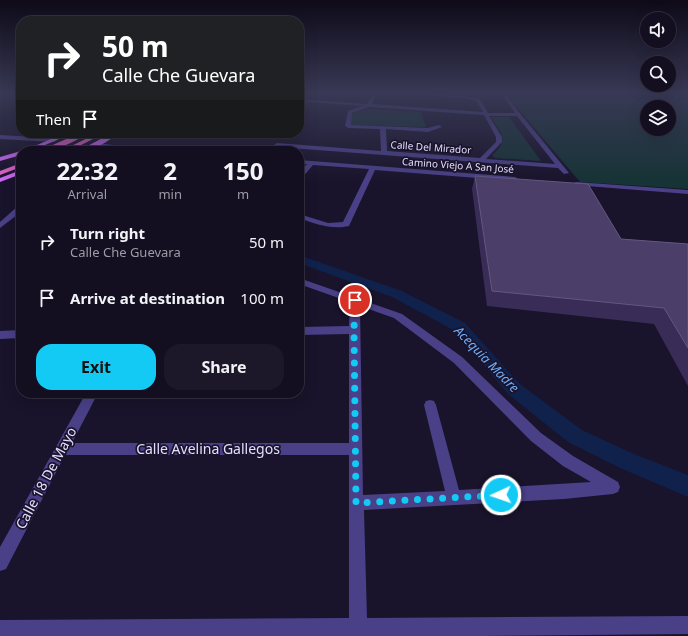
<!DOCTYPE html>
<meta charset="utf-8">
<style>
:root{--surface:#130e20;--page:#1c1729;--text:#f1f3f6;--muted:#9d9ca5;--line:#322e3e;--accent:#13caf4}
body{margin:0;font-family:"Noto Sans",sans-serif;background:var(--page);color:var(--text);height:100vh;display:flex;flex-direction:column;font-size:15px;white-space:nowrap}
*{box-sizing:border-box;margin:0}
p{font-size:13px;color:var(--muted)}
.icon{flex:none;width:22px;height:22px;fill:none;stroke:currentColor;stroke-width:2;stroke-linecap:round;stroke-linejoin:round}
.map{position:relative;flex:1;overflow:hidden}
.panel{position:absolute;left:16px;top:146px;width:288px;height:252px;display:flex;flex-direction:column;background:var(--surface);border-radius:16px;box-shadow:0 4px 16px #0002,0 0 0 1px var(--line)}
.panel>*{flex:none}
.hud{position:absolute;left:16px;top:16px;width:288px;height:122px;border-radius:16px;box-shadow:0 4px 16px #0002,0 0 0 1px var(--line);background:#202124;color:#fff;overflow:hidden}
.fabs{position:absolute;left:640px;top:12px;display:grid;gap:8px}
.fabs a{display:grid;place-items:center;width:36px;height:36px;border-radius:50%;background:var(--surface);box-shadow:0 4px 16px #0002,0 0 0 1px var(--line);font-size:20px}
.pin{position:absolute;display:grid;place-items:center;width:34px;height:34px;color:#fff;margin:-17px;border:2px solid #fff;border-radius:50%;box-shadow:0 1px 4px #0007}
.me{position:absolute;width:44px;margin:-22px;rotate:267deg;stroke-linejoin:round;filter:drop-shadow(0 0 3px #0008)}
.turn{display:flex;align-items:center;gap:14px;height:84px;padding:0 20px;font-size:18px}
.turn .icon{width:52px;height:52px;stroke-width:2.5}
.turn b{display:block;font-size:28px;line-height:34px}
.then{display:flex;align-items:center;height:38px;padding:0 20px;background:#0003;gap:8px;font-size:15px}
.eta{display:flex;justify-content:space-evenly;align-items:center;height:68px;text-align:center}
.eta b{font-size:24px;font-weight:700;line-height:28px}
.cta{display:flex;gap:8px;margin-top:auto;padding:8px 20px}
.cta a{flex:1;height:46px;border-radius:16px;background:var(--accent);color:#111;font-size:16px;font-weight:700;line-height:46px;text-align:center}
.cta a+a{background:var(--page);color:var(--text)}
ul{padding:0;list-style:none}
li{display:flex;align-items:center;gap:12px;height:56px;padding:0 20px}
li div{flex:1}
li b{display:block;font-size:15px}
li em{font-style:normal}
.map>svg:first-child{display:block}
.green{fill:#163335;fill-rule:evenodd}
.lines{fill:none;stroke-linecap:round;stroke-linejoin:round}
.canal{fill:#10214c;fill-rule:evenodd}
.minor{fill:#494087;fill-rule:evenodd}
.primary{fill:#cf6af8;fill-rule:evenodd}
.trunk{fill:#e464ca;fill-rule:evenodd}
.wall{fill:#392c57}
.building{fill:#4b3f69;stroke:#635880}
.route{stroke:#13caf4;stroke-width:7;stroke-dasharray:0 12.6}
.labels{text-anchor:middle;stroke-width:3.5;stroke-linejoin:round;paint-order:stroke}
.far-street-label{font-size:10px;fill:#e4defd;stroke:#19132b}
.water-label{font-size:13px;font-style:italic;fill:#71aef8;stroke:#19132b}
.near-street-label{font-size:14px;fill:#e4defd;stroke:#19132b}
</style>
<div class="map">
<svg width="688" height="636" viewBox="0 0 688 636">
<rect width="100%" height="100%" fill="#19132b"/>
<path class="green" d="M 505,93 L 688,100 L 688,189 L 580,182 ZM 647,107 L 669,107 L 669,129 L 647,129 Z
M 372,109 L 421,112 L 426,127 L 350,125 L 351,115 L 358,111 Z
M 491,117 L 509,117 L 541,161 L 495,158 L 492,155 C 510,140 502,134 491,117 Z"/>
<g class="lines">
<path class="canal" d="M 299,255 L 402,291 L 465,323 L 520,384 L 582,430 L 634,454 L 688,475 L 688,497 L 620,468 L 568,442 L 508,394 L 455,331 L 392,297 L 299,263 Z"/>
<path class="minor" d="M 373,93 L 377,93 L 372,104 L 483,112 L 476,101 L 464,98 L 388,93 L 464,96 L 480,99 L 488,113 L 515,113 L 501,93 L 505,93 L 518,111 L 569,173 L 564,174 L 558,168 L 277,147 L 274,145 L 277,143 L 381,151 L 380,129 L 348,128 L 345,126 L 348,111 L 362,106 L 310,102 L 302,103 L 299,105 L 299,101 L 310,100 L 367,104 ZM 369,107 L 484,115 L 496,137 L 496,142 L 480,158 L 387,151 L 386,129 L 428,132 L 442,127 L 439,125 L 428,128 L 351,125 L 352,113 ZM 489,116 L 517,116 L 555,164 L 486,159 L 502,142 L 502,137 Z
M 672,93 L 676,93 L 679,99 L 675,99 Z
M 0,135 L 54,138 L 57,140 L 54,142 L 0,139 Z
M 96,143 L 147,149 L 150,151 L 133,151 L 94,146 L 93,145 Z
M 299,160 L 515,177 L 518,179 L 515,181 L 375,170 L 349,226 C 331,230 316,224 299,218 L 299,214 L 328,223 L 343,222 L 369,169 L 313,165 L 301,179 L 299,180 L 299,174 L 307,164 L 299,164 Z
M 576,182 L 688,190 L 688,194 L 574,185 L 574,183 Z
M 18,206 L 21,206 L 21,212 L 0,228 L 0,222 Z
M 299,278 L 402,314 L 462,357 L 541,433 L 573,456 L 618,482 L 620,487 L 618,492 L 613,494 L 564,499 L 364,510 L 367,618 L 688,616 L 688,634 L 481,636 L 0,636 L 0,620 L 349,618 L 349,455 L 65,455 L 6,569 L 0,571 L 0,547 L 86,393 L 98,393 L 72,443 L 349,443 L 349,334 L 299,335 L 299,327 L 349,326 L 350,302 L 299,284 ZM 360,306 L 394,318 L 454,363 L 531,441 L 563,466 L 591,482 L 459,490 L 436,405 L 434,401 L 430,400 L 426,401 L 424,405 L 445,491 L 363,495 Z
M 21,330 L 21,338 L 0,339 L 0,331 Z"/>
<path class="primary" d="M 65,133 L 73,133 L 31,151 L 23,151 Z
M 112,133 L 119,133 C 108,142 92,151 78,151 Z
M 21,151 L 21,155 L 0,161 L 0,157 Z
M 21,170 L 21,174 L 0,182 L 0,178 Z"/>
<path class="trunk" d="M 80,133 L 87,133 C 75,143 54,151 39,151 Z
M 98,133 L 105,133 L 69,151 L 61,151 Z
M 21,163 L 21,167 L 0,175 L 0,171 Z"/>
</g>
<path class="wall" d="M 475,176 L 621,239 L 688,244 L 688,386 L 654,324 L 487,306 L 472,189 Z"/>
<path class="building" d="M 475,176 L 588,184 L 621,239 L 688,244 L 688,348 L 664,308 L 492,291 Z"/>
<linearGradient id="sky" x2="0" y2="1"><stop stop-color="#0e0a18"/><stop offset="0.51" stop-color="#383955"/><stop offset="1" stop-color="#383955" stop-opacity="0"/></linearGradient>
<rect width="688" height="182" fill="url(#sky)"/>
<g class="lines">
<path class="route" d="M 355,300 L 354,330 L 356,503 L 501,495"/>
</g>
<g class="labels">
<g class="far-street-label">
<text transform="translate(431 147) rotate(4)" y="4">Calle Del Mirador</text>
<text transform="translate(458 165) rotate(4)" y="4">Camino Viejo A San José</text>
</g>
<g class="water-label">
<text transform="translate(487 359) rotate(46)" y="5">Acequia Madre</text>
</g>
<g class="near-street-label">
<text x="208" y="454">Calle Avelina Gallegos</text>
<text transform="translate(46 478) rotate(-62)" y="5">Calle 18 De Mayo</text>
</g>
</g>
</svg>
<div class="fabs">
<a><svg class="icon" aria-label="sound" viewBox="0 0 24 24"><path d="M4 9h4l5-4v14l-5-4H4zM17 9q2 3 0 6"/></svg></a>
<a><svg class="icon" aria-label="search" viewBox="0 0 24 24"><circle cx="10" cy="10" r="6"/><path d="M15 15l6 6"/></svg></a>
<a><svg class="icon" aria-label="layers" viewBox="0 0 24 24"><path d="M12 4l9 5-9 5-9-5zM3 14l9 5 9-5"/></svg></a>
</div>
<div class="pin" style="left:355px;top:300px;background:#d93025"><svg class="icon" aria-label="arrive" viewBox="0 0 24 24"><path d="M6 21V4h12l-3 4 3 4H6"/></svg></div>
<svg class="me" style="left:501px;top:495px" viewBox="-20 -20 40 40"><circle r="17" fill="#13caf4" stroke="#fff" stroke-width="3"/><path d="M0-11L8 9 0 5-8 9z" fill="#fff"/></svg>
<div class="hud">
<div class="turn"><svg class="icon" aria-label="right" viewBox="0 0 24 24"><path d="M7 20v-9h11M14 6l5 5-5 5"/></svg><div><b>50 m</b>Calle Che Guevara</div></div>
<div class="then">Then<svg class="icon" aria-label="arrive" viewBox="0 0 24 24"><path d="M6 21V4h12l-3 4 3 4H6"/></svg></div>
</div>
<section class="panel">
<div class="eta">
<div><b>22:32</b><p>Arrival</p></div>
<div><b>2</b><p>min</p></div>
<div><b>150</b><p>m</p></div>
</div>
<ul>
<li><svg class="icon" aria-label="right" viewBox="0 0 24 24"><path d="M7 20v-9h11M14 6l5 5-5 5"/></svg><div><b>Turn right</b><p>Calle Che Guevara</p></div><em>50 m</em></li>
<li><svg class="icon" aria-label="arrive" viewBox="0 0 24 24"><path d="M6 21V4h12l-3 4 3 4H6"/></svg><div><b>Arrive at destination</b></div><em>100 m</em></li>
</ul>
<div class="cta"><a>Exit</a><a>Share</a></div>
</section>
</div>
